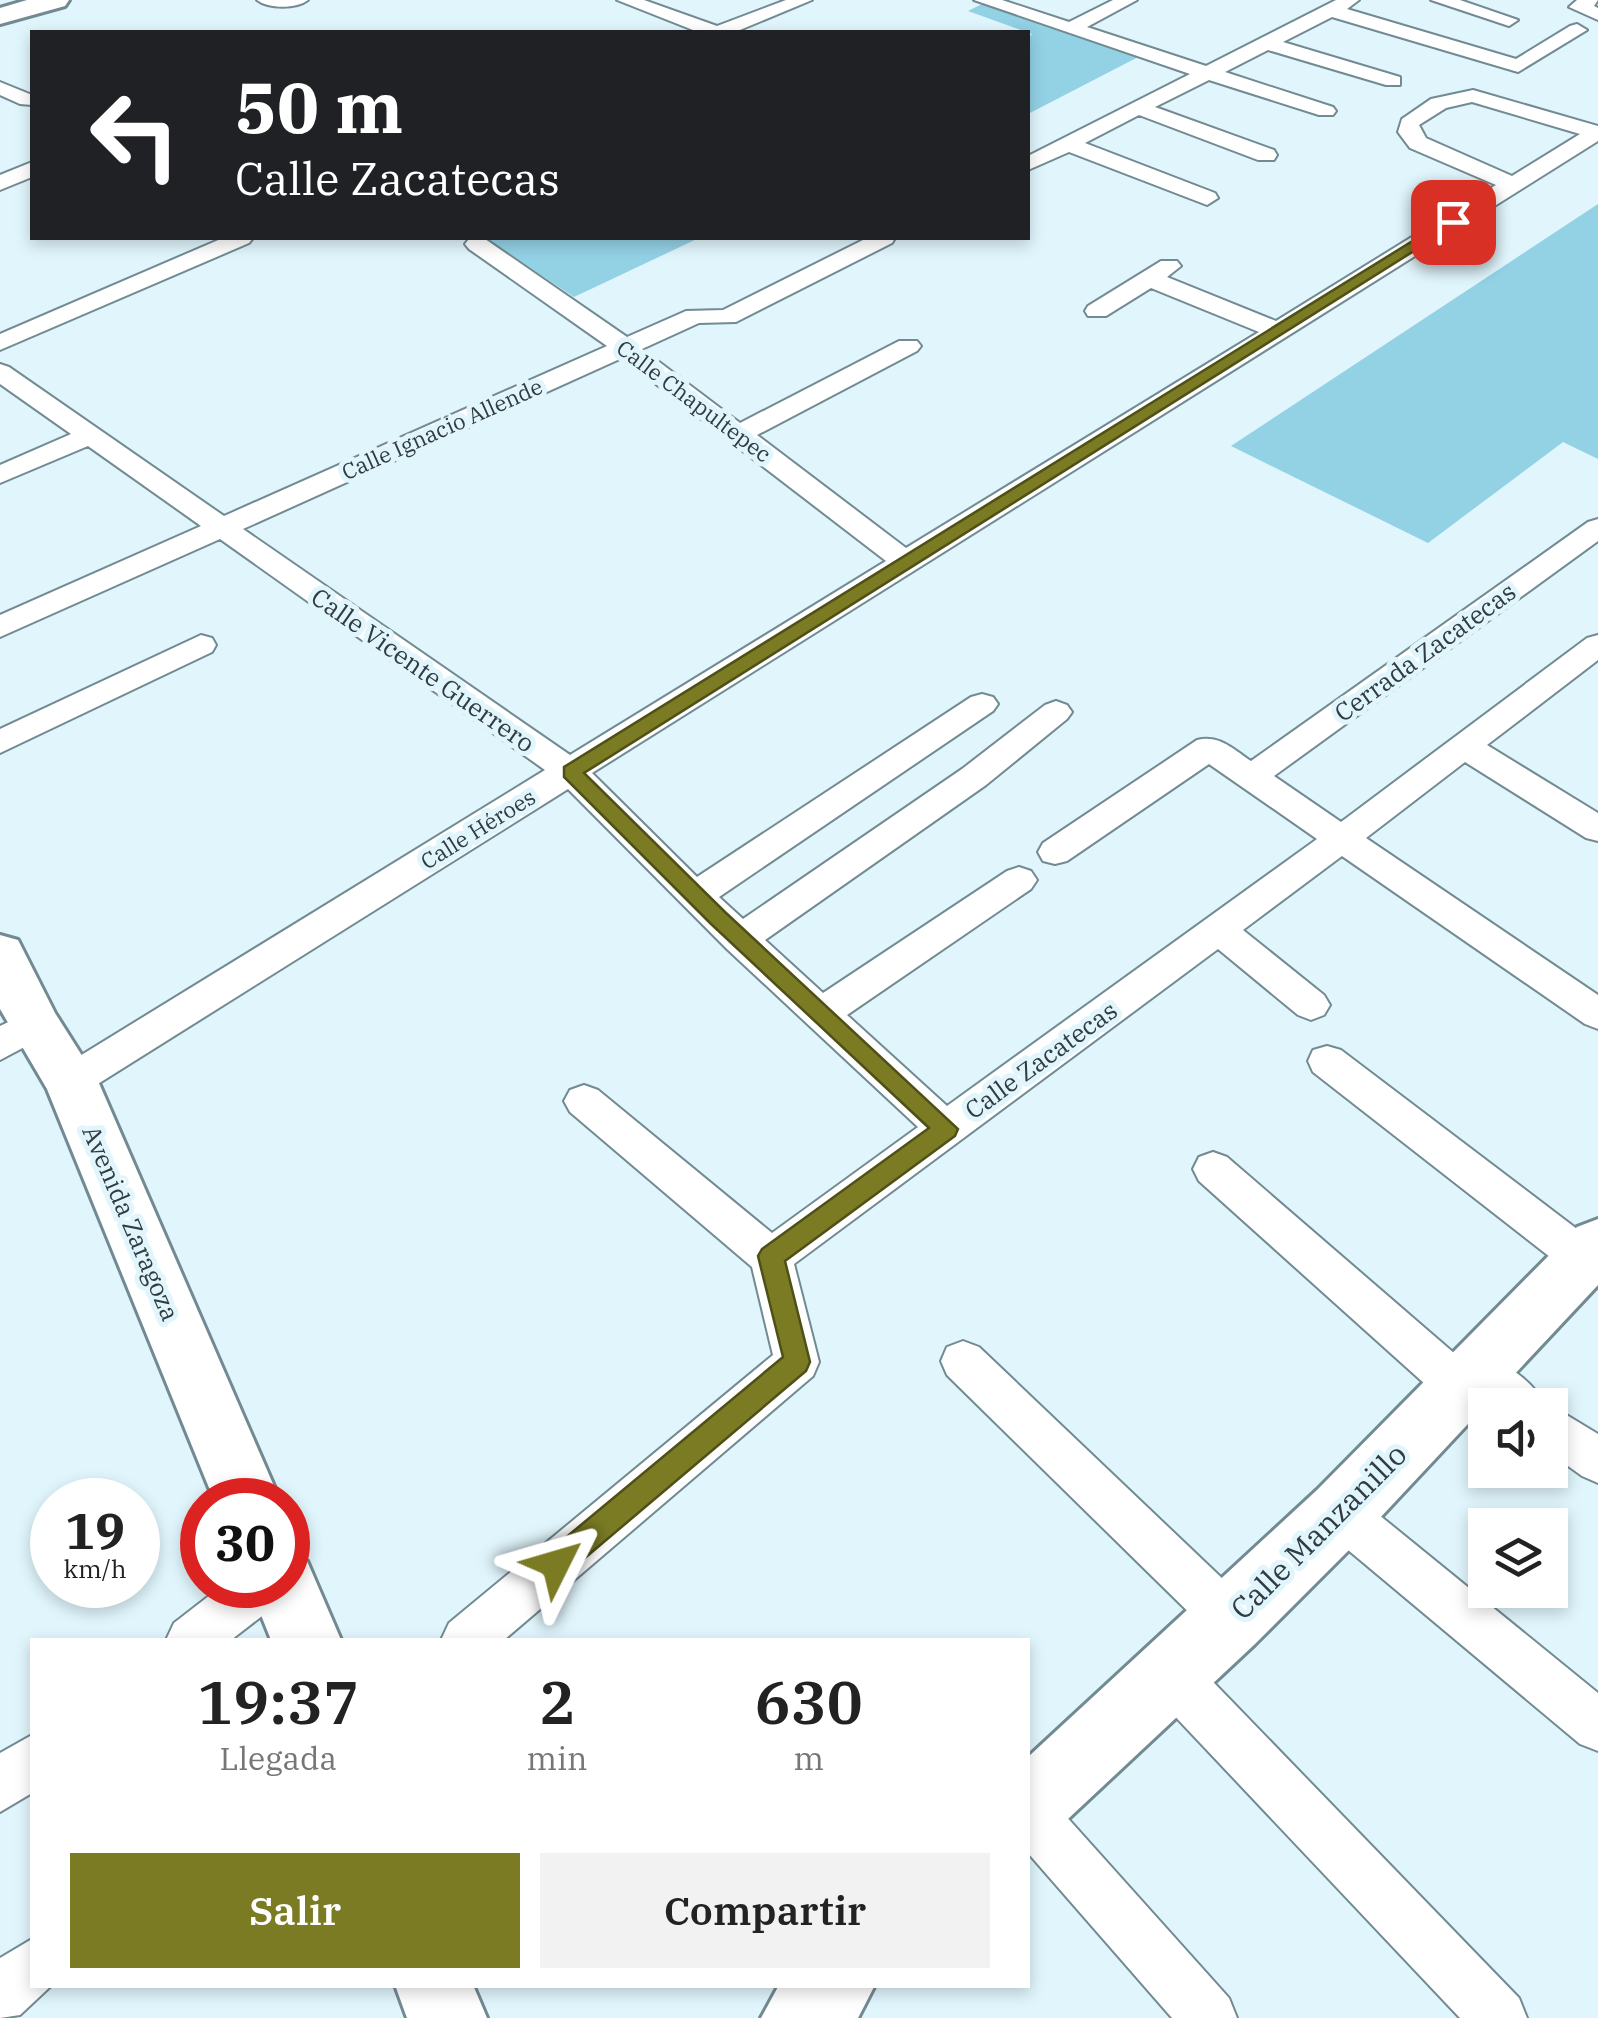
<!DOCTYPE html>
<html lang="es">
<meta charset="utf-8">
<style>
:root{--surface:#fff;--page:#f2f2f2;--text:#222;--muted:#767676;--accent:#7a7b23}
body{margin:0;font-family:"IBM Plex Serif",serif;background:var(--page);color:var(--text);height:100vh;display:flex;flex-direction:column;font-size:38px;white-space:nowrap}
*{box-sizing:border-box;margin:0}
p{font-size:32px;color:var(--muted)}
.icon{flex:none;width:55px;height:55px;fill:none;stroke:currentColor;stroke-width:2;stroke-linecap:round;stroke-linejoin:round}
.map{position:relative;flex:1;overflow:hidden}
.sheet{position:absolute;left:30px;top:1638px;width:1000px;height:350px;display:flex;flex-direction:column;background:var(--surface);border-radius:0px;box-shadow:0 5px 15px #0003}
.sheet>*{flex:none}
.banner{position:absolute;left:30px;top:30px;width:1000px;height:210px;border-radius:0px;box-shadow:0 5px 15px #0003;background:#202124;color:#fff;overflow:hidden}
.buttons{position:absolute;left:1468px;top:1388px;display:grid;gap:20px}
.buttons a{display:grid;place-items:center;width:100px;height:100px;border-radius:0px;background:var(--surface);box-shadow:0 5px 15px #0003;font-size:50px}
.speed{position:absolute;left:30px;top:1478px;display:flex;gap:20px;font-size:50px;font-weight:700;text-align:center}
.speed>*{display:grid;place-content:center;width:130px;height:130px;border-radius:50%;background:var(--surface);box-shadow:0 5px 15px #0003;line-height:1}
.speed small{font-size:25px;font-weight:400}
.speed .limit{border:15px solid #d22;background:#fff;color:#111}
.pin{position:absolute;display:grid;place-items:center;width:85px;height:85px;color:#fff;margin:-42px;border-radius:20px;box-shadow:0 5px 15px #0006}
.me{position:absolute;width:110px;margin:-55px;rotate:50deg;stroke-linejoin:round;filter:drop-shadow(0 0 8px #0008)}
.turn{display:flex;align-items:center;gap:35px;height:210px;padding:0 40px;font-size:45px}
.turn .icon{width:130px;height:130px;stroke-width:2.5}
.turn b{display:block;font-size:70px;line-height:85px}
.eta{display:flex;justify-content:space-evenly;align-items:center;height:170px;text-align:center}
.eta b{font-size:60px;font-weight:600;line-height:70px}
.cta{display:flex;gap:20px;margin-top:auto;padding:20px 40px}
.cta a{flex:1;height:115px;border-radius:0px;background:var(--accent);color:#fff;font-size:40px;font-weight:600;line-height:115px;text-align:center}
.cta a+a{background:var(--page);color:var(--text)}
.map>svg:first-child{display:block}
.green{fill:#93d1e5}
.lines{fill:none;stroke-linecap:round;stroke-linejoin:round}
.street-casing{stroke:#728a92;stroke-width:4}
.secondary-casing{stroke:#728a92;stroke-width:6}
.street{fill:#fff;fill-rule:evenodd}
.secondary{fill:#fff;fill-rule:evenodd}
.route{fill:#7a7b23;stroke:#4f5017;stroke-width:2.5}
.labels{text-anchor:middle;stroke-width:10;stroke-linejoin:round;paint-order:stroke}
.far-street-label{font-size:22px;fill:#323c40;stroke:#e0f5fc}
.street-label{font-size:25px;fill:#323c40;stroke:#e0f5fc}
.near-street-label{font-size:30px;fill:#323c40;stroke:#e0f5fc}
</style>
<div class="map">
<svg width="1598" height="2018" viewBox="0 0 1598 2018">
<rect width="100%" height="100%" fill="#e0f5fc"/>
<path class="green" d="M 982,4 L 1144,54 L 1028,114 L 1028,38 L 1032,34 L 968,11 Z
M 1598,204 L 1598,459 L 1563,442 L 1428,543 L 1231,446 Z
M 493,238 L 699,238 L 574,297 L 488,240 Z"/>
<g class="lines">
<defs>
<path id="street" d="M 257,0 L 308,0 C 297,9 268,9 257,0 Z
M 617,0 L 644,0 L 717,26 L 786,0 L 812,0 L 735,32 L 698,32 Z
M 974,0 L 1002,0 L 1069,22 L 1113,0 L 1137,0 L 1087,27 L 1206,66 L 1336,0 L 1359,0 L 1347,9 L 1516,59 L 1570,26 L 1577,24 L 1587,30 L 1518,72 L 1332,17 L 1283,42 L 1400,77 L 1400,85 L 1386,85 L 1268,50 L 1225,72 L 1333,107 L 1336,111 L 1333,115 L 1319,115 L 1209,80 L 1155,107 L 1274,150 L 1277,155 L 1274,160 L 1258,160 L 1139,115 L 1085,143 L 1215,193 L 1218,198 L 1207,205 L 1069,152 L 1028,170 L 1028,156 L 1190,74 Z
M 1431,0 L 1460,0 L 1518,20 L 1509,26 Z
M 1577,0 L 1598,0 L 1594,6 L 1598,8 L 1598,20 L 1569,7 Z
M 0,82 L 32,95 L 32,105 L 20,104 L 0,95 Z
M 1473,90 L 1598,126 L 1598,141 L 592,773 L 697,877 L 971,697 L 982,694 L 993,697 L 998,704 L 993,711 L 719,897 L 743,919 L 962,769 L 1045,705 L 1056,701 L 1067,705 L 1072,712 L 1067,719 L 986,785 L 765,940 L 823,993 L 1007,871 L 1019,867 L 1031,871 L 1037,880 L 1031,889 L 847,1015 L 947,1106 L 1317,839 L 1209,764 L 1067,861 L 1055,864 L 1043,861 L 1038,852 L 1043,843 L 1197,740 C 1219,734 1233,749 1251,761 L 1588,522 L 1598,519 L 1598,541 L 1274,776 L 1341,822 L 1587,638 L 1598,635 L 1598,660 L 1487,745 L 1598,813 L 1598,841 L 1586,838 L 1465,762 L 1366,838 L 1598,995 L 1598,1029 L 1585,1024 L 1342,856 L 1243,930 L 1324,995 L 1330,1005 L 1324,1015 L 1311,1020 L 1298,1015 L 1218,949 L 794,1264 L 819,1362 L 813,1376 L 504,1640 L 441,1640 L 449,1623 L 773,1355 L 752,1267 L 570,1112 L 564,1101 L 570,1090 L 584,1085 L 598,1090 L 772,1233 L 918,1127 L 727,949 L 568,789 L 85,1092 L 71,1097 L 57,1092 L 52,1081 L 57,1070 L 545,770 L 220,539 L 0,637 L 0,615 L 201,526 L 88,446 L 0,483 L 0,465 L 71,434 L 0,384 L 0,364 L 9,367 L 224,516 L 607,346 L 469,249 L 465,244 L 469,239 L 485,239 L 627,337 L 686,311 L 723,310 L 867,238 L 895,238 L 892,243 L 736,322 L 699,323 L 642,349 L 740,423 L 899,341 L 917,341 L 921,346 L 917,351 L 757,435 L 906,548 L 1259,332 L 1151,288 L 1106,316 L 1088,316 L 1085,311 L 1088,306 L 1161,261 L 1177,261 L 1181,266 L 1167,277 L 1276,321 L 1496,185 L 1410,148 L 1398,132 L 1402,119 L 1431,99 ZM 1472,102 L 1580,134 L 1512,176 L 1426,138 L 1419,125 L 1446,108 ZM 622,358 L 886,561 L 570,755 L 243,529 Z
M 32,162 L 32,177 L 0,190 L 0,175 Z
M 223,238 L 253,238 L 249,243 L 0,350 L 0,334 Z
M 201,635 L 212,638 L 216,645 L 212,652 L 0,753 L 0,729 Z
M 34,1010 L 47,1015 L 53,1025 L 47,1035 L 0,1060 L 0,1026 Z
M 1327,1046 L 1341,1050 L 1598,1245 L 1598,1271 L 1583,1276 L 1568,1271 L 1313,1072 L 1308,1061 L 1313,1050 Z
M 1213,1152 L 1227,1157 L 1462,1360 L 1478,1353 C 1503,1362 1534,1380 1544,1405 L 1486,1405 L 1478,1399 L 1461,1408 L 1445,1402 L 1199,1181 L 1193,1169 L 1199,1157 Z
M 963,1341 L 979,1347 L 1248,1603 L 1255,1620 L 1248,1637 L 1231,1644 L 1214,1637 L 947,1375 L 941,1361 L 947,1347 Z
M 1549,1405 L 1550,1405 L 1598,1434 L 1598,1483 L 1582,1476 L 1550,1453 Z
M 1340,1490 L 1357,1497 L 1598,1693 L 1598,1751 L 1580,1744 L 1323,1529 L 1317,1513 L 1323,1497 Z
M 223,1585 L 287,1585 L 280,1602 L 231,1640 L 166,1640 L 174,1623 Z
M 1170,1649 L 1188,1656 L 1519,1998 L 1527,2018 L 1460,2018 L 1152,1692 L 1145,1674 L 1152,1656 Z
M 32,1735 L 32,1793 L 0,1812 L 0,1753 Z
M 1028,1788 L 1047,1795 L 1229,1998 L 1237,2018 L 1172,2018 L 1028,1853 Z
M 32,1939 L 32,1985 L 52,1985 L 20,2015 L 0,2018 L 0,1958 Z"/>
<path id="secondary" d="M 27,0 L 69,0 L 65,6 L 0,24 L 0,8 Z
M 0,935 L 18,940 L 55,1013 L 98,1081 L 280,1500 L 214,1500 L 47,1089 L 0,1009 Z
M 1598,1219 L 1598,1285 L 1363,1536 L 1255,1644 L 1054,1832 L 1028,1843 L 1028,1757 L 1317,1490 L 1577,1227 Z
M 288,1553 L 307,1561 L 341,1640 L 271,1640 L 249,1585 L 288,1585 Z
M 395,1985 L 473,1985 L 487,2018 L 407,2018 Z
M 779,1985 L 875,1985 L 858,2018 L 761,2018 Z"/>
</defs>
<use href="#street" class="street-casing"/>
<use href="#secondary" class="secondary-casing"/>
<use href="#street" class="street"/>
<use href="#secondary" class="secondary"/>
</g>
<path class="route" d="M 1448,219 L 1460,222 L 584,773 L 725,912 L 958,1129 L 955,1136 L 785,1261 L 810,1362 L 806,1371 L 566,1574 L 556,1579 L 546,1574 L 541,1564 L 546,1554 L 783,1357 L 758,1256 L 762,1249 L 929,1128 L 710,923 L 564,777 L 564,767 Z"/>
<g class="labels">
<g class="far-street-label">
<text transform="translate(694 401) rotate(37)" y="8">Calle Chapultepec</text>
<text transform="translate(442 429) rotate(-24)" y="8">Calle Ignacio Allende</text>
<text transform="translate(478 829) rotate(-32)" y="8">Calle Héroes</text>
</g>
<g class="street-label">
<text transform="translate(1425 652) rotate(-36)" y="9">Cerrada Zacatecas</text>
<text transform="translate(423 670) rotate(35)" y="9">Calle Vicente Guerrero</text>
<text transform="translate(1041 1060) rotate(-36)" y="9">Calle Zacatecas</text>
<text transform="translate(131 1223) rotate(67)" y="9">Avenida Zaragoza</text>
</g>
<g class="near-street-label">
<text transform="translate(1319 1532) rotate(-45)" y="10">Calle Manzanillo</text>
</g>
</g>
</svg>
<div class="buttons">
<a><svg class="icon" aria-label="sound" viewBox="0 0 24 24"><path d="M4 9h4l5-4v14l-5-4H4zM17 9q2 3 0 6"/></svg></a>
<a><svg class="icon" aria-label="layers" viewBox="0 0 24 24"><path d="M12 4l9 5-9 5-9-5zM3 14l9 5 9-5"/></svg></a>
</div>
<div class="speed"><div>19<small>km/h</small></div><div class="limit">30</div></div>
<div class="pin" style="left:1453px;top:222px;background:#d93025"><svg class="icon" aria-label="arrive" viewBox="0 0 24 24"><path d="M6 21V4h12l-3 4 3 4H6"/></svg></div>
<svg class="me" style="left:556px;top:1564px" viewBox="-20 -20 40 40"><path d="M0-17L14 15 0 8-14 15z" fill="#7a7b23" stroke="#fff" stroke-width="4"/></svg>
<div class="banner">
<div class="turn"><svg class="icon" aria-label="left" viewBox="0 0 24 24"><path d="M17 20v-9H6M10 6l-5 5 5 5"/></svg><div><b>50 m</b>Calle Zacatecas</div></div>
</div>
<section class="sheet">
<div class="eta">
<div><b>19:37</b><p>Llegada</p></div>
<div><b>2</b><p>min</p></div>
<div><b>630</b><p>m</p></div>
</div>
<div class="cta"><a>Salir</a><a>Compartir</a></div>
</section>
</div>
